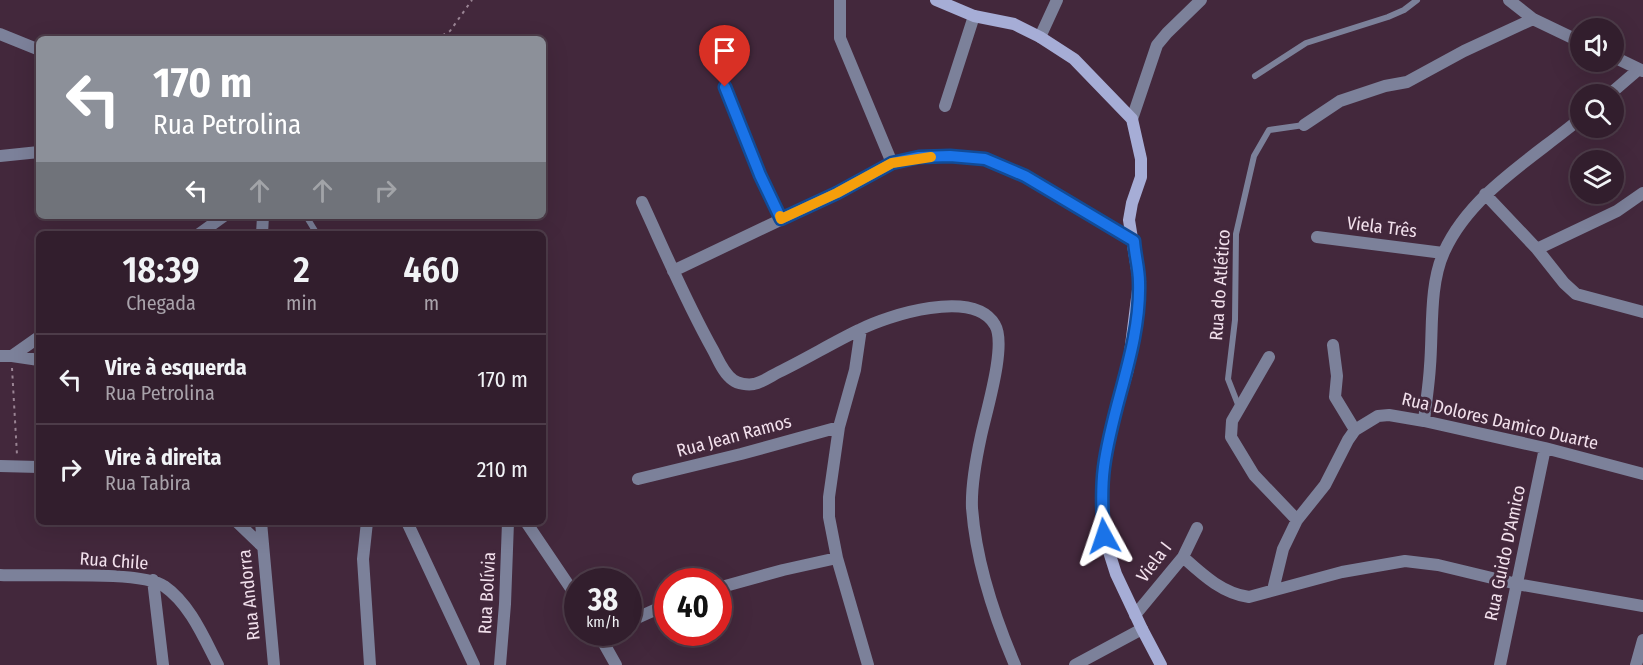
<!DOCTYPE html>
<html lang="pt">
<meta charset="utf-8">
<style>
:root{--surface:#321e2d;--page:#3d2b39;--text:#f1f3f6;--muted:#a8a2aa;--line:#4d3c49}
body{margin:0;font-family:"Fira Sans Condensed",sans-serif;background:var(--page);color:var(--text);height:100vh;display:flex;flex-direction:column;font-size:22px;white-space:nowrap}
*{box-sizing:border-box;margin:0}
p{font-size:20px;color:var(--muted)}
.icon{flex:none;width:33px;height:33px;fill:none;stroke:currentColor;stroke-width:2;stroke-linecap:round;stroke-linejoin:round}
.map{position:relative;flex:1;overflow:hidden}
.side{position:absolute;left:36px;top:231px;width:510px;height:294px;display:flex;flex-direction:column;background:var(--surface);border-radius:9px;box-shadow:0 6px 24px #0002,0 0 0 2px var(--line)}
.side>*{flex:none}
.banner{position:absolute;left:36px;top:36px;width:510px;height:183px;border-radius:9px;box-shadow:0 6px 24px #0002,0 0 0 2px var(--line);background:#8c9099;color:#fff;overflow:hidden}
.buttons{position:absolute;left:1570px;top:18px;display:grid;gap:12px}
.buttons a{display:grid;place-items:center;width:54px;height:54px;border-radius:50%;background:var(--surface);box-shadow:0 6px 24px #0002,0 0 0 2px var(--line);font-size:30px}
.speed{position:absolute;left:564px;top:568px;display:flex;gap:12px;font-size:30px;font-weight:700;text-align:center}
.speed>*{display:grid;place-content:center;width:78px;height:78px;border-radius:50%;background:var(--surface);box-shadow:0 6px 24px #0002,0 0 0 2px var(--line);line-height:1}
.speed small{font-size:15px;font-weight:400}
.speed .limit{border:9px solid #d22;background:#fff;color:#111}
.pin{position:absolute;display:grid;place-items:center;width:51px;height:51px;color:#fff;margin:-62px -26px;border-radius:50% 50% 50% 0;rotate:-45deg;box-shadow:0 0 6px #0007}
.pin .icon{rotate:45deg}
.me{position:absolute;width:66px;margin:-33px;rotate:355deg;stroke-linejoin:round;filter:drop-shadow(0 0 4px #0008)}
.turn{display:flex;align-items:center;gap:21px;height:126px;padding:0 18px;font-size:27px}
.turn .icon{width:78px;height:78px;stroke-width:2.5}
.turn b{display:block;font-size:42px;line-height:51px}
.lanes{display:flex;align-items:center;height:57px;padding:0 18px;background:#0003;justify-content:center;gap:30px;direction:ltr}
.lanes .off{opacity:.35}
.eta{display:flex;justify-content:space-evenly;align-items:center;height:102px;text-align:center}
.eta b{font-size:36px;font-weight:600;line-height:42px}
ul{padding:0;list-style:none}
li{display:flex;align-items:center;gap:18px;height:90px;padding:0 18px;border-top:2px solid var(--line)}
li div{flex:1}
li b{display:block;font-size:22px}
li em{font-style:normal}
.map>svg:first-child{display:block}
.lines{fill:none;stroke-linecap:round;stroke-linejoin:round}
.path{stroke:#9a8494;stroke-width:2;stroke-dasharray:3 4.5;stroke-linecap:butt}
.lane{stroke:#7c819a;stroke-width:6}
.street{stroke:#7c819a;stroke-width:12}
.secondary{stroke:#a6add6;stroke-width:12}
.route-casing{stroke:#114b97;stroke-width:15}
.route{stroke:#1a73e8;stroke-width:10}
.slow{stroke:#f59e0b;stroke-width:10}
.labels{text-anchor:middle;stroke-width:6;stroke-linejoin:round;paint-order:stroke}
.street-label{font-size:18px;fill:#f2e0ec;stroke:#43283c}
</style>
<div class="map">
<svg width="1643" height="665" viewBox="0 0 1643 665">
<rect width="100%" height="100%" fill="#43283c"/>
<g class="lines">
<path class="path" d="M 436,39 L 450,31 L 472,0
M 12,368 L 17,455"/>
<path class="lane" d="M 1255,76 L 1306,43 L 1388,17 L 1404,10 L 1417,0
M 306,216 L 317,234
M 1239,407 L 1228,379 L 1235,320 L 1236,234 L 1254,156 L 1269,130 L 1304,125"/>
<path class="street" d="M 840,0 L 840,38 L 892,163
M 1509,0 L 1533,19 L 1581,42
M 0,34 L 37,49
M 1040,37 L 1057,0
M 1614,57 L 1643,71
M 725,87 L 760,175 L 781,219
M 1610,94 L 1639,69
M 945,106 L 974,16
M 1132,119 L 1157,45 L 1167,33 L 1201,0
M 1304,125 L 1340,101 L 1385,86 L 1407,82 L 1464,51 L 1533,19
M 0,156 L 39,152
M 1485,194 L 1537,249 L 1564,283 L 1576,294 L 1643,312
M 642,202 C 665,252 686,302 713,350 C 718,359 723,373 733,380 C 738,384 748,385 754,384 C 763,382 771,376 779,372 C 806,359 832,343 859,330 C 888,315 974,288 995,325 C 1007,345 986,412 981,436 C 976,459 971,484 972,508 C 976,561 994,616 1015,665
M 199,234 L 224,216
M 262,234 L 263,216
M 1317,237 L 1443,253
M 1537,249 L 1617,211 L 1643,193
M 673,271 L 837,193 L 892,163 L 919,157 L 950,156 L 985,159 L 1025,176 L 1134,241
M 861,329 L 855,370 L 839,427 L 829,497 L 829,517 L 837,558 L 868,665
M 1333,345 L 1337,376 L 1335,397 L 1355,430
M 0,356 L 12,356 L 39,337
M 12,356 L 39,360
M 1269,357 L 1232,421 L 1231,437 L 1254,475 L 1297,520
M 1424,421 C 1426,402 1429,384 1430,366 C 1433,330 1429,285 1444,252 C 1470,194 1533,158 1581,118
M 0,466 L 39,467
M 638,479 L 741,454 L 839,427
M 237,522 L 262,546
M 261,522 L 274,665
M 367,522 L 363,559 L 370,665
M 407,522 L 474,665
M 526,522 L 578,599
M 1183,557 C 1203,575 1222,593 1249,597 L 1342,572 L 1405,561 L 1438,565 L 1517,584 L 1643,606
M 0,575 C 33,577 142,570 164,586 C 190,604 204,638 218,665
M 153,580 L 163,665
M 718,588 L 783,570 L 837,558
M 1273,590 L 1283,549 L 1297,520 L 1325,485 L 1348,440 L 1355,430 L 1378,416 L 1389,415 L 1424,421 L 1545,448 L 1643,474
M 1135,615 L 1183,557 L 1197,528
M 628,622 L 668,604
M 598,633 L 616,665
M 500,665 L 505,604 L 508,522
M 1075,665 L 1142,629
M 1500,665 L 1545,448
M 1636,665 L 1643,640"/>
<path class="secondary" d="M 936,0 L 974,16 L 1014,24 L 1040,37 L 1074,59 L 1132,119 L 1141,159 L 1141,177 L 1132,203 L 1129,220 L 1139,282 L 1128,369 L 1111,429 L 1104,466 L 1101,505 L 1104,536 L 1116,574 L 1142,629 L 1161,665"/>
</g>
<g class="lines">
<defs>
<path id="route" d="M 725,87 L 760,175 L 781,219 L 837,193 L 892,163 L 919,157 L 950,156 L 985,159 L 1025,176 L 1134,241 C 1135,255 1139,269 1139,282 C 1141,346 1112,405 1104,467 C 1101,490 1102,513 1104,536"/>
</defs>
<use href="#route" class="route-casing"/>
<use href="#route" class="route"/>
<path class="slow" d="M 780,216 L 781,219 L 837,193 L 892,163 L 931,157"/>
</g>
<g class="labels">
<g class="street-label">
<text transform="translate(1382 227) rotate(7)" y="6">Viela Três</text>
<text transform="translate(1220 285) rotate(-86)" y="6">Rua do Atlético</text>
<text transform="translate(1500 421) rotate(13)" y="6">Rua Dolores Damico Duarte</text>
<text transform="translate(734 436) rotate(-15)" y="6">Rua Jean Ramos</text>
<text transform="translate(1505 553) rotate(-78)" y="6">Rua Guido D'Amico</text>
<text transform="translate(114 561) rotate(4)" y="6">Rua Chile</text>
<text transform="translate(1154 562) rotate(-53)" y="6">Viela I</text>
<text transform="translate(487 593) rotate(-87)" y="6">Rua Bolívia</text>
<text transform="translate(249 595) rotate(-96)" y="6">Rua Andorra</text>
</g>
</g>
</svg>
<div class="buttons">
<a><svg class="icon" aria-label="sound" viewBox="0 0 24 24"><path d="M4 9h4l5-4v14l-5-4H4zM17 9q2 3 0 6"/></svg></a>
<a><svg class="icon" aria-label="search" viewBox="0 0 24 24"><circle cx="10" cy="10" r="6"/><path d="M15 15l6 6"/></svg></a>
<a><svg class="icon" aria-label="layers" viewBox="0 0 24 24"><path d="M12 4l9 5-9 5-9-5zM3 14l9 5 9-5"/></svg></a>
</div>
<div class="speed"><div>38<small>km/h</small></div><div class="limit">40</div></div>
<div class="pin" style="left:725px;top:87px;background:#d93025"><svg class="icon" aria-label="arrive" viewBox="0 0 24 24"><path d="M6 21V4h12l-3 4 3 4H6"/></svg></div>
<svg class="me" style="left:1104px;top:536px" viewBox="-20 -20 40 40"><path d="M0-17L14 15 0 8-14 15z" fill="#1a73e8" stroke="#fff" stroke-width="4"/></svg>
<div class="banner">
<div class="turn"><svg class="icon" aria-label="left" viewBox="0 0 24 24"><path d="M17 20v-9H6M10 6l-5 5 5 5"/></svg><div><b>170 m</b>Rua Petrolina</div></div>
<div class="lanes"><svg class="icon" aria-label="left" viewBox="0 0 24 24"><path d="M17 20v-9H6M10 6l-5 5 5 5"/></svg><svg class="icon off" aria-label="ahead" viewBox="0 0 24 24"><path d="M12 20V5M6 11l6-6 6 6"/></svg><svg class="icon off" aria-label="ahead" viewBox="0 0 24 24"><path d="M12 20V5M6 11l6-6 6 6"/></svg><svg class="icon off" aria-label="right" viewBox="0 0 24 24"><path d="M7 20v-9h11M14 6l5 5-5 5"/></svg></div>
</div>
<section class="side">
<div class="eta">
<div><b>18:39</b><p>Chegada</p></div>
<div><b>2</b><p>min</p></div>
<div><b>460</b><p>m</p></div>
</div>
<ul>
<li><svg class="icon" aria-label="left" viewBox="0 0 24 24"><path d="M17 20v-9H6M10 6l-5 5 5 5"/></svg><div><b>Vire à esquerda</b><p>Rua Petrolina</p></div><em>170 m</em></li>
<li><svg class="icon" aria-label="right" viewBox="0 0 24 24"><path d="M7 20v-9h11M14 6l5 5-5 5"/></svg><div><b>Vire à direita</b><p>Rua Tabira</p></div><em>210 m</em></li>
</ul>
</section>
</div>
